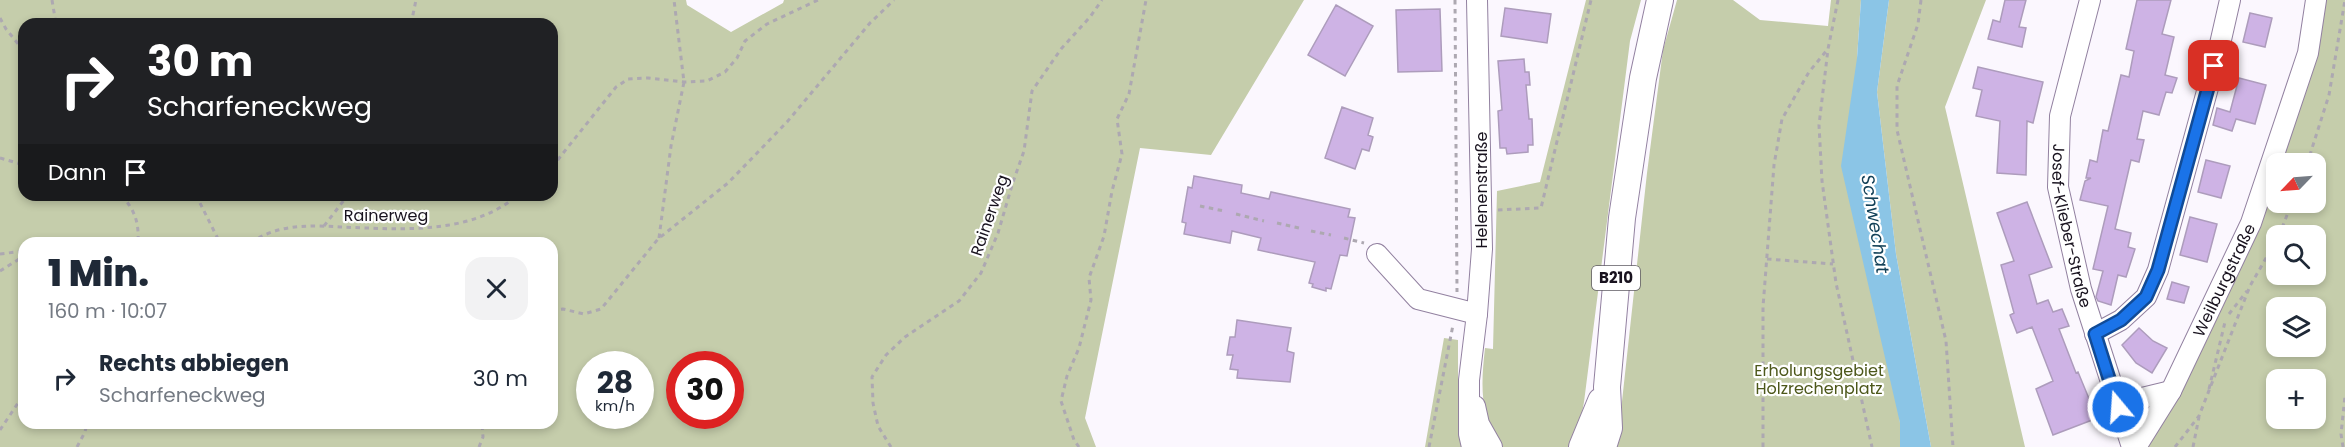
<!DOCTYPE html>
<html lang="de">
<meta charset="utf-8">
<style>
:root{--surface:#fff;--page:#f2f2f3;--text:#1f2937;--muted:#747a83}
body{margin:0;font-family:Poppins,sans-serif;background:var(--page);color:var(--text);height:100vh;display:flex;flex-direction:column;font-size:22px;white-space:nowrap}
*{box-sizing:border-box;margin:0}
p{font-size:20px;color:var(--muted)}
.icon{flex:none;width:33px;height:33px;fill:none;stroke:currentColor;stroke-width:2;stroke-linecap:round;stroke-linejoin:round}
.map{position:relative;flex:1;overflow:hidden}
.drawer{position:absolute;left:18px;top:237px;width:540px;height:192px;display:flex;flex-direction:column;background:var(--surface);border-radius:18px;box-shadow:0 3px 9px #0003}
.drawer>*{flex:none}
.banner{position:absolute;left:18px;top:18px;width:540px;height:183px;border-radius:18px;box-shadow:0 3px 9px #0003;background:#202124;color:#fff;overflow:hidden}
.needle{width:39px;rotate:245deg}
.tools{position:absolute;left:2266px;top:153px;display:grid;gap:12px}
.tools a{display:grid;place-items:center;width:60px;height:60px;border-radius:12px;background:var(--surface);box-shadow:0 3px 9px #0003;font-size:30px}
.speed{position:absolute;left:576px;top:351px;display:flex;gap:12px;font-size:30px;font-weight:700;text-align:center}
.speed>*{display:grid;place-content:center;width:78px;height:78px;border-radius:50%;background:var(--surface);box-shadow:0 3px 9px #0003;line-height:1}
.speed small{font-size:15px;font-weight:400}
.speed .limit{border:9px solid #d22;background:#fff;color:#111}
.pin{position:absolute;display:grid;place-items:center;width:51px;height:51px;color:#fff;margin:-26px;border-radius:12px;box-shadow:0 3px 9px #0006}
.me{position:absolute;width:66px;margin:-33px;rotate:342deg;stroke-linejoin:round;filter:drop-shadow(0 0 4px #0008)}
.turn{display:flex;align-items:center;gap:21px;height:126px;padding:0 30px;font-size:27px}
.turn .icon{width:78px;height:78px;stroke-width:2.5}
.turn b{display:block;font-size:42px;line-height:51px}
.then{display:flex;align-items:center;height:57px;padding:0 30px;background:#0003;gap:12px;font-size:22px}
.round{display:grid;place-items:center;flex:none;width:63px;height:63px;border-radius:18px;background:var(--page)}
.head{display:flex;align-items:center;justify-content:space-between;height:102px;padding:0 30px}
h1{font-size:36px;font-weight:800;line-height:45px}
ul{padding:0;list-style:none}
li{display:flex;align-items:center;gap:18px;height:78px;padding:0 30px}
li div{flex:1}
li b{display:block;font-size:22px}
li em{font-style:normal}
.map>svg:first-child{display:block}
.green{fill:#c5cdab;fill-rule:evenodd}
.water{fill:#8bc5e6}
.building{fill:#ceb3e5;stroke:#ad9cbc;stroke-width:1.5}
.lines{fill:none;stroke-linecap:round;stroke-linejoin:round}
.minor-casing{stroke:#9281a0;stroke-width:22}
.major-casing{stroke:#9281a0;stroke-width:28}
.path{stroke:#ada8b1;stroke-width:3;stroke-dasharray:4.5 4.5;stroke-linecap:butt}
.minor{stroke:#fff;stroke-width:20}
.major{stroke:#fff;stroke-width:26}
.route-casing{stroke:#114b97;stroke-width:15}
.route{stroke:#1a73e8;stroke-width:10}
.labels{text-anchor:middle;stroke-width:4.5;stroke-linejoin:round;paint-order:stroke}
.shield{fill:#fff;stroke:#5d5962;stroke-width:1.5}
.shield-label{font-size:15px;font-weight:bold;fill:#18121e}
.street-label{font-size:16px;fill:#18121e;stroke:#fff}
.park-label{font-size:16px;fill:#4c571a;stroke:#fff}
.water-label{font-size:18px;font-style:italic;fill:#134158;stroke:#fff}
</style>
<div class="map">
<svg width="2345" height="447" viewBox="0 0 2345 447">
<rect width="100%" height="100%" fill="#fbf7fe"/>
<path class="green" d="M 0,0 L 686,0 L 687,5 L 731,32 L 783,3 L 784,0 L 1304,0 L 1211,155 L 1140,148 L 1085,418 L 1096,447 L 0,447 ZM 24,24 L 552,24 L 552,195 L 24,195 ZM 24,243 L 552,243 L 552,423 L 24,423 ZM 590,364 L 640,364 L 640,416 L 590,416 ZM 730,364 L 730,416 L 680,416 L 680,364 Z
M 1586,0 L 1641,0 L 1630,41 L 1584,402 L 1578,436 L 1570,447 L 1501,447 C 1479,415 1481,384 1485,348 L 1493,349 L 1497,191 L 1540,182 Z
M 1677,0 L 1733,0 L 1760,20 L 1828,26 L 1831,0 L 1861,0 L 1857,58 L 1900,423 L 1900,447 L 1617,447 L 1647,173 L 1663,50 Z
M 1889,0 L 1986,0 L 1945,107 L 2025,447 L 1931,447 L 1896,254 L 1877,92 Z
M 2318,0 L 2345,0 L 2345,447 L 2141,447 L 2253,227 ZM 2277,164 L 2316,164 L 2316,202 L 2277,202 ZM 2277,236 L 2316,236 L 2316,274 L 2277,274 ZM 2277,308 L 2316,308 L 2316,346 L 2277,346 ZM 2277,380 L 2316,380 L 2316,418 L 2277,418 Z
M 1444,338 L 1458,340 L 1458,407 L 1464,447 L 1425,447 Z"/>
<path class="water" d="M 1861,0 L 1889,0 L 1877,92 L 1896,254 L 1931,447 L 1900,447 L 1900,423 L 1841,166 L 1857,58 Z"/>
<path class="building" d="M 2005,0 L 2026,0 L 2019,27 L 2026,28 L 2022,47 L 1988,39 L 1993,20 L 2000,22 Z
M 2137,0 L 2171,0 L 2162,34 L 2174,37 L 2165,75 L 2177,78 L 2172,93 L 2166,92 L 2159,115 L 2143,111 L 2137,139 L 2144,140 L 2139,162 L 2131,160 L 2115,229 L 2131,233 L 2128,247 L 2135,249 L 2126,277 L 2118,275 L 2111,305 L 2098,301 L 2096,297 L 2103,271 L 2093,269 L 2108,206 L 2080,200 L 2085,181 L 2091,178 L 2086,178 L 2090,160 L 2097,162 L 2103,130 L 2108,131 L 2121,75 L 2129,77 L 2134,51 L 2126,49 Z
M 1336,5 L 1373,26 L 1345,76 L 1308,55 Z
M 1505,8 L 1551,14 L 1547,43 L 1501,36 Z
M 1440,9 L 1442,71 L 1398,72 L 1396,10 Z
M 2250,13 L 2272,18 L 2265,47 L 2243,42 Z
M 1524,59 L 1525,72 L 1529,72 L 1530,85 L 1526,85 L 1529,119 L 1532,119 L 1533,145 L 1528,145 L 1528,152 L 1507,154 L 1506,148 L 1500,148 L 1498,111 L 1502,110 L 1498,61 Z
M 1978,67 L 2043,82 L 2033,123 L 2027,121 L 2026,175 L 1997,173 L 2000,121 L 1976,116 L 1982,90 L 1973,88 Z
M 2239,78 L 2266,85 L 2255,124 L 2236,119 L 2232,131 L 2213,125 L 2217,108 L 2230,112 Z
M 1342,107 L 1373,118 L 1368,135 L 1373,137 L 1369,151 L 1362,149 L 1355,169 L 1325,158 Z
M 2206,160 L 2230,166 L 2221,198 L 2198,192 Z
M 1194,176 L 1242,185 L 1241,193 L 1269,199 L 1271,192 L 1350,209 L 1348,217 L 1355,218 L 1347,256 L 1340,255 L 1331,289 L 1326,288 L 1326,291 L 1312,287 L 1313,284 L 1309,283 L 1315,262 L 1258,250 L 1261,238 L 1232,231 L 1230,243 L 1184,234 L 1186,223 L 1182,222 L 1184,210 L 1188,187 L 1192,188 Z
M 2027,202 L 2052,267 L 2029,275 L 2037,304 L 2048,300 L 2053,312 L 2062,309 L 2069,326 L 2059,329 L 2076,373 L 2078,372 L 2090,401 L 2094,399 L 2100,417 L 2053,435 L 2036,389 L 2053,381 L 2032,327 L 2017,333 L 2010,315 L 2014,313 L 2001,265 L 2014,261 L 1997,213 Z
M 2190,217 L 2217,224 L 2207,262 L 2180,255 Z
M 2172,282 L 2189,287 L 2184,303 L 2167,299 Z
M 1237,320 L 1291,328 L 1287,351 L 1294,353 L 1290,382 L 1237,378 L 1238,370 L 1230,369 L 1233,355 L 1227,355 L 1230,337 L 1235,337 Z
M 2139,328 L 2153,341 L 2167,348 L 2152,373 L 2136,363 L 2122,345 Z"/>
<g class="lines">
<defs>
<g id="minor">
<path id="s1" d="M 2090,0 L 2060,116 L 2058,187 L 2081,289 L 2132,447"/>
<path d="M 1377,254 L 1418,299 L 1477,314"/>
<path d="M 2095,334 L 2121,320 L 2146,297 L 2158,270 L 2220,44 L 2230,0"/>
<path d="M 2111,387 L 2138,399 L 2171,391"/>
<path d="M 1475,406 L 1479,424 L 1492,447"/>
<path d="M 1472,447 L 1469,434 L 1469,380 L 1477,314 L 1482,249 L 1477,0"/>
<path id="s2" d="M 2136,447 L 2171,391 L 2251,223 L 2308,53 L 2316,0"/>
</g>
<path id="major" d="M 1582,447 L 1601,401
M 1603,447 L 1609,428 L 1607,387 L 1622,218 L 1643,78 L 1660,0"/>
</defs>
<use href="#minor" class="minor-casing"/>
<use href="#major" class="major-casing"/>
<path class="path" d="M 52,0 L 56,24
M 1455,0 L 1457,292
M 1838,0 L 1828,49 L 1819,125 L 1822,181 L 1836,283 L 1872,447
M 1921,0 L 1918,24 L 1897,86 L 1897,130 L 1946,341 L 1953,447
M 0,18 L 6,29 L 24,51
M 411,24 L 416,0
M 0,158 L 24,165
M 2307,164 L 2329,95 L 2345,0
M 552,167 L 616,87 L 628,79 L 648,78 L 684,82 L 707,81 L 725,72 L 737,58 L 745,41 L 767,24 L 818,0
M 122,195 C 135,212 139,221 138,243
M 196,195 L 220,243
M 1200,206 L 1224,211
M 1498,210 L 1541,208 L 1591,0
M 1236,214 L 1264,221
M 1277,223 L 1299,228
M 324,226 L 348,195
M 1311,231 L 1331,235
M 2279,236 L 2292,202
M 659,238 L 671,146 L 684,82 L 674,0
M 1344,238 L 1364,243
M 251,243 C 276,224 310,225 340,227 C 399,229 470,236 518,195
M 0,254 L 24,251
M 1767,259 L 1833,264
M 0,271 L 24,256
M 552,310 L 563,309 L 584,314 L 601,309 L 658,239 L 728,183 L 787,122 L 870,23 L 894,0
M 2229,314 L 2247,291
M 2209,389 L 2225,322
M 0,430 L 24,394
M 77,447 L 85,432 L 87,423
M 479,447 L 483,437 L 482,423
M 891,447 L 878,426 L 873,403 L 872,377 L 886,355 L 905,337 L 959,301 L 981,273 L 998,233 L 1013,182 L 1024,151 L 1032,91 L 1061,49 L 1090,17 L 1102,0
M 1079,447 L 1074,440 L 1061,401 L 1067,376 L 1079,348 L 1091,300 L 1089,278 L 1104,236 L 1112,191 L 1122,154 L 1117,119 L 1129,94 L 1146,0
M 1429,447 L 1453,325
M 1763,447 L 1763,307 L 1774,165 L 1782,119 L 1809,72 L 1827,50
M 2175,447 L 2199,416 L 2250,286 L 2277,239
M 2193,447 L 2199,417
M 2343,447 L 2341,434 L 2345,396"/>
<use href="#minor" class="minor"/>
<use href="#major" class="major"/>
</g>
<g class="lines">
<defs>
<path id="route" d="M 2118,407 L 2095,334 L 2121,320 L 2146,297 L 2158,270 L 2214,66"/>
</defs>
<use href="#route" class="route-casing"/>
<use href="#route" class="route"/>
</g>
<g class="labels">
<rect class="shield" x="1592" y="266" width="48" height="24" rx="4.5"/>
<g class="shield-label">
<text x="1616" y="283">B210</text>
</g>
<g class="street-label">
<text transform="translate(1481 190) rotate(-90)" y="6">Helenenstraße</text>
<text x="386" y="221">Rainerweg</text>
<text transform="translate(989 215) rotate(-71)" y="6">Rainerweg</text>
<text dy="6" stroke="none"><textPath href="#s1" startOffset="231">Josef-Klieber-Straße</textPath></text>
<text dy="6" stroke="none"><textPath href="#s2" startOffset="189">Weilburgstraße</textPath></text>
</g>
<g class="park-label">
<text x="1819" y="376">Erholungsgebiet<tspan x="1819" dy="18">Holzrechenplatz</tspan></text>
</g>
<g class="water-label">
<text transform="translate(1875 224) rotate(81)" y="6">Schwechat</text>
</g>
</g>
</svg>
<div class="tools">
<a><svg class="needle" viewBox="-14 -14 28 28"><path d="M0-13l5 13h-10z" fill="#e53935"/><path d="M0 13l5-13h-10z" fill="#747a83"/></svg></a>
<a><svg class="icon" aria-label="search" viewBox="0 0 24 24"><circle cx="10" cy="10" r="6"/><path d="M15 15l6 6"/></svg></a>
<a><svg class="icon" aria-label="layers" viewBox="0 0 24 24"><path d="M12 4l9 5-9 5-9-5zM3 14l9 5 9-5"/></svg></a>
<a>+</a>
</div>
<div class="speed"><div>28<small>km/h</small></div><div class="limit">30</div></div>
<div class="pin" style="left:2214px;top:66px;background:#d93025"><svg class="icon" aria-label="arrive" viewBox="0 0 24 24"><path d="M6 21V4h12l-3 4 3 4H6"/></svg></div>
<svg class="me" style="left:2118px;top:407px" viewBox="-20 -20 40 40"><circle r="17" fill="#1a73e8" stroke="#fff" stroke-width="3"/><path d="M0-11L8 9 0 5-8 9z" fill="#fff"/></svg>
<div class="banner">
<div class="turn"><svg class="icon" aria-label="right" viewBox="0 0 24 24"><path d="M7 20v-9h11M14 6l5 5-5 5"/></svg><div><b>30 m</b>Scharfeneckweg</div></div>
<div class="then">Dann<svg class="icon" aria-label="arrive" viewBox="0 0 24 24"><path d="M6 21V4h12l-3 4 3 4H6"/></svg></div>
</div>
<section class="drawer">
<div class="head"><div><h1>1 Min.</h1><p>160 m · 10:07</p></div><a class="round"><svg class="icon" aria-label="close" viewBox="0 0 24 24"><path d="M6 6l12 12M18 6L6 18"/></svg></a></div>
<ul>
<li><svg class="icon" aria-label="right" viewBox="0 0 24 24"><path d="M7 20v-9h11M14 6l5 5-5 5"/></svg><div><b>Rechts abbiegen</b><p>Scharfeneckweg</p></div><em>30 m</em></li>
</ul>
</section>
</div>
